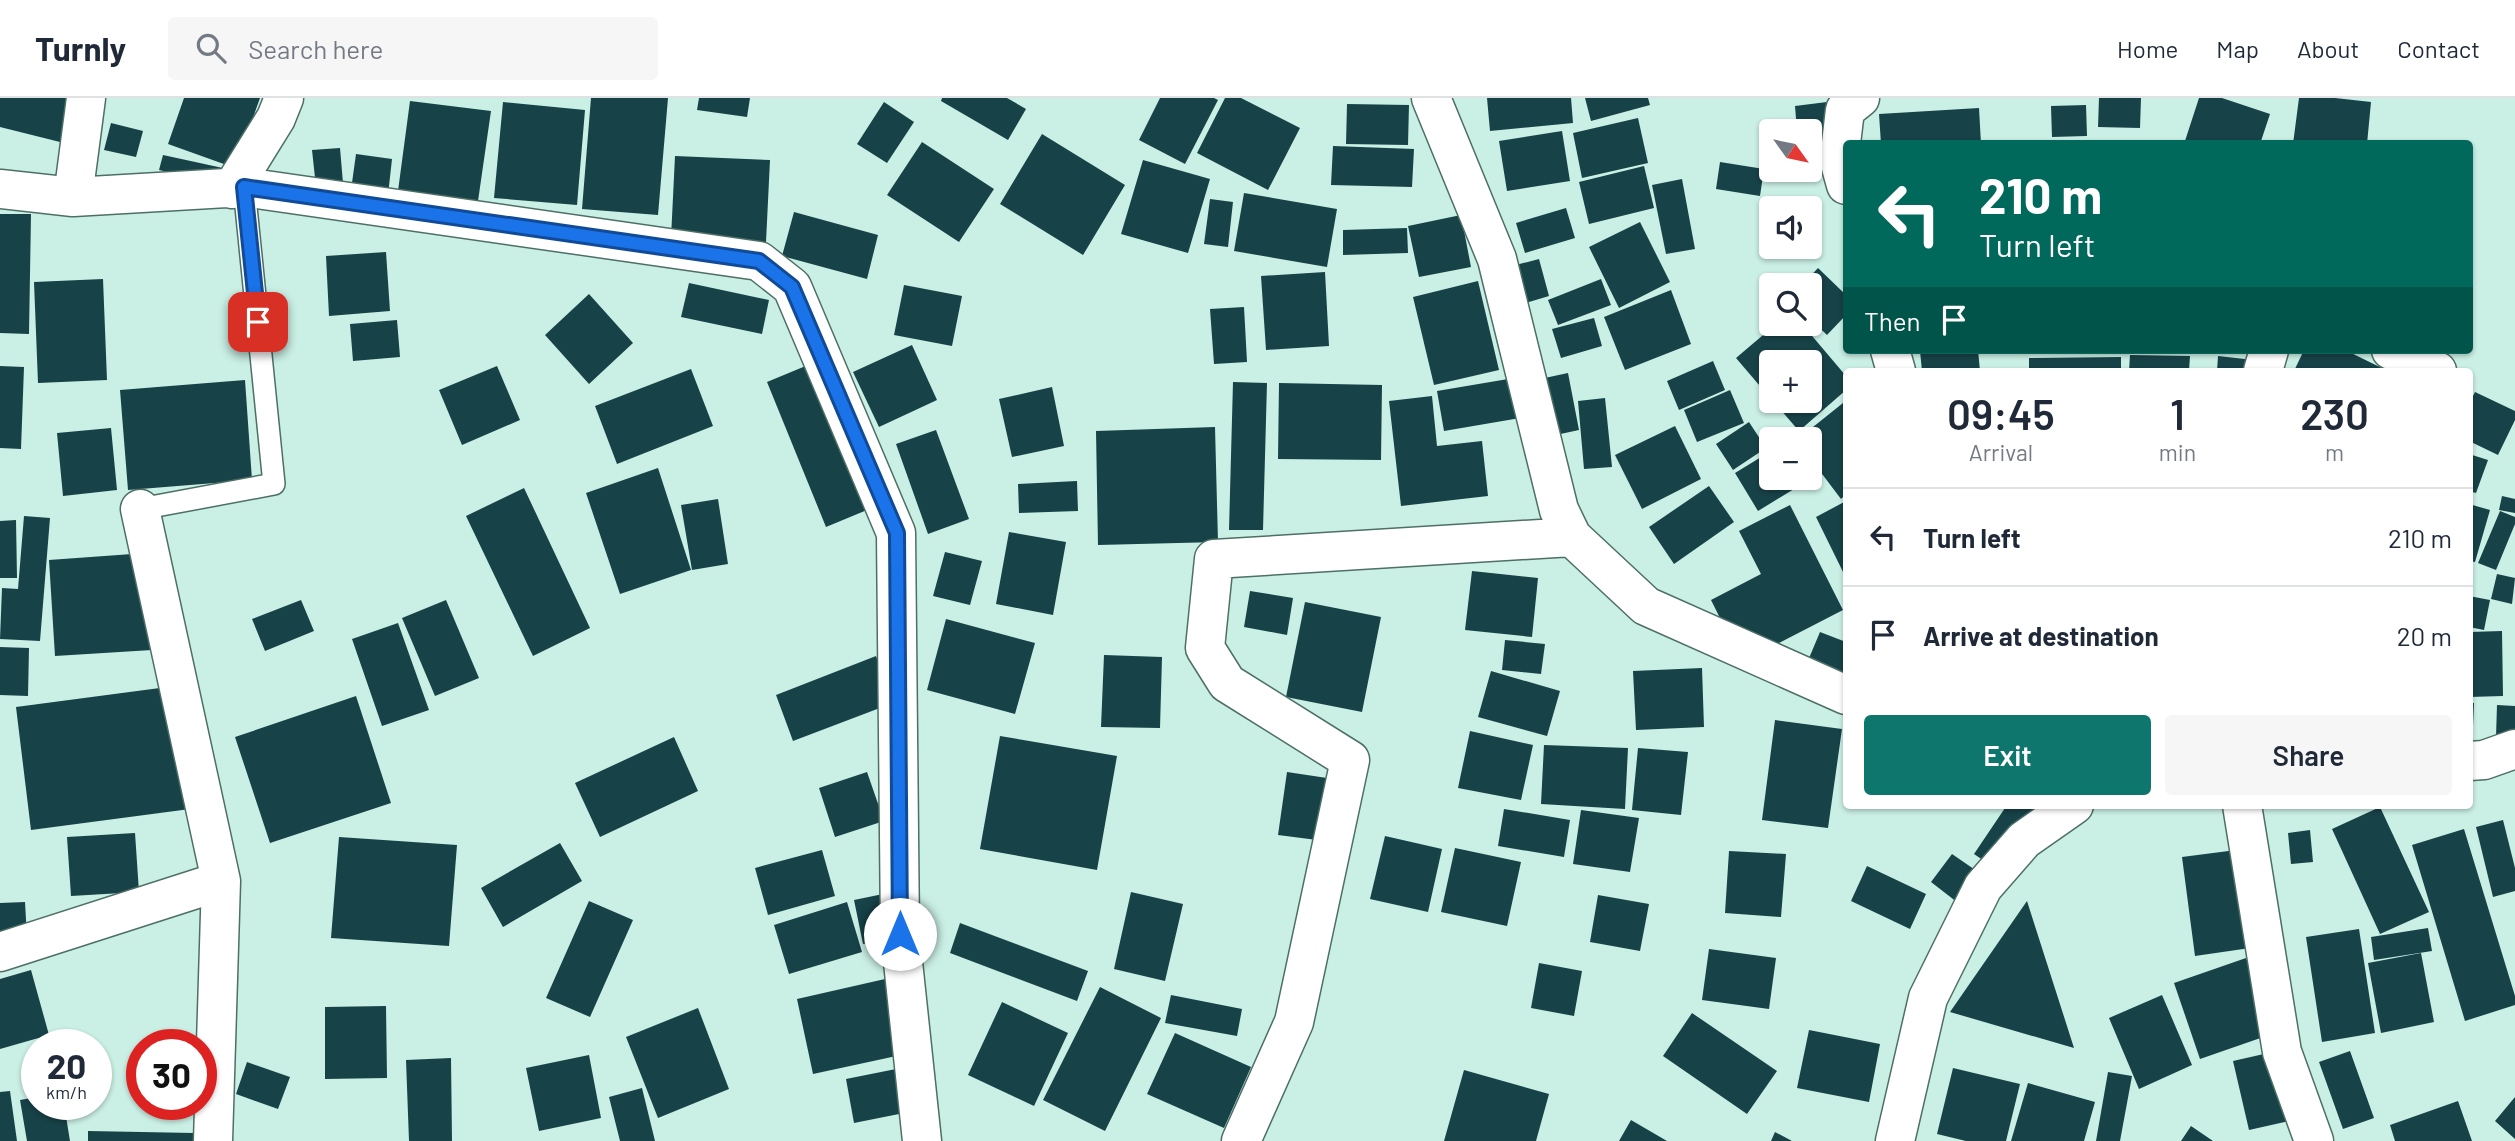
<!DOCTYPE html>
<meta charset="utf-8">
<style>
:root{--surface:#fff;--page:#f6f6f7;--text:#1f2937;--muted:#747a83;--line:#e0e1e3;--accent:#0f766e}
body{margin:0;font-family:Barlow,sans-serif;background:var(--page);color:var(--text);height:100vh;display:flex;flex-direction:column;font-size:26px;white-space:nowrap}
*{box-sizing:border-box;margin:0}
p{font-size:23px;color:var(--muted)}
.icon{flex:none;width:38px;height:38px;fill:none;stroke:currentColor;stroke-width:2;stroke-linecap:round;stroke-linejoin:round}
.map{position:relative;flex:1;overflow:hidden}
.drawer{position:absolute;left:1843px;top:270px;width:630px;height:441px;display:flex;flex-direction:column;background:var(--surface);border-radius:7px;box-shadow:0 2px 5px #0004}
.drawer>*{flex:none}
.hud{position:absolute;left:1843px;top:42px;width:630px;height:214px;border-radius:7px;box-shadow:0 2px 5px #0004;background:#00695c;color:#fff;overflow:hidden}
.needle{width:46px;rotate:123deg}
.buttons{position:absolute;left:1759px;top:21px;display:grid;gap:14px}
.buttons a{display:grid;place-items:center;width:63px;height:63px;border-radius:7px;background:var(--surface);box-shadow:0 2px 5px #0004;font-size:35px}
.speed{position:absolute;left:21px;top:931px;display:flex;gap:14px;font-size:35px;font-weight:700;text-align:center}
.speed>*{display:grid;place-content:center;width:91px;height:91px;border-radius:50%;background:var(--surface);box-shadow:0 2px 5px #0004;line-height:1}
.speed small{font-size:18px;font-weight:400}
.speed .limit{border:10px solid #d22;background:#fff;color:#111}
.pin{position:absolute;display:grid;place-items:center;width:60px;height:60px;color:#fff;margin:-30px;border-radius:14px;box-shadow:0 4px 10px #0006}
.me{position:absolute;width:77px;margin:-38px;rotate:0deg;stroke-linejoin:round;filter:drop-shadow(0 0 5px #0008)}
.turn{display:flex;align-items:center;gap:24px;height:147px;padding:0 21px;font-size:32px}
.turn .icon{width:91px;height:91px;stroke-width:2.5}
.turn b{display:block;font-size:49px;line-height:60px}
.then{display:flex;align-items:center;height:66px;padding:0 21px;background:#0003;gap:14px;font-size:26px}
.eta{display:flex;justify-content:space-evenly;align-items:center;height:119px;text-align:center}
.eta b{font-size:42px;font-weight:600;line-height:49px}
.primary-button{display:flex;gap:14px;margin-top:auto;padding:14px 21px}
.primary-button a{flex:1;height:80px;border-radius:7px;background:var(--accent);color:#fff;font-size:28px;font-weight:600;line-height:80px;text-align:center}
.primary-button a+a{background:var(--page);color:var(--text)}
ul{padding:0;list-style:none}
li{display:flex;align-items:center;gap:21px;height:98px;padding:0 21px;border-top:2px solid var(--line)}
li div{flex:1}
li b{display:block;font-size:26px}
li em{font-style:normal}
header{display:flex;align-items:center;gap:42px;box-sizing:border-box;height:98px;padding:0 35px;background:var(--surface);border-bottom:2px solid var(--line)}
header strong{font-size:33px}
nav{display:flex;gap:38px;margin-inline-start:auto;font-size:24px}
.search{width:490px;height:63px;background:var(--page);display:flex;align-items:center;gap:18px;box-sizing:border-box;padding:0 24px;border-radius:7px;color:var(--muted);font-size:26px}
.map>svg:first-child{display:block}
.building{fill:#174248}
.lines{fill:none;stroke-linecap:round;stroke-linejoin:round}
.lane-casing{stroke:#4d6f66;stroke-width:24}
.street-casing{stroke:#4d6f66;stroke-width:41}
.lane{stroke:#fff;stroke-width:21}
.street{stroke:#fff;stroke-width:38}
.route-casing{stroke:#114b97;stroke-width:18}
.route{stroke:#1a73e8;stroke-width:12}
</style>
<header>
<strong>Turnly</strong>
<div class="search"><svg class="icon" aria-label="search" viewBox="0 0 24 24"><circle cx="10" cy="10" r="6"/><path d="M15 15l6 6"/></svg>Search here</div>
<nav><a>Home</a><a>Map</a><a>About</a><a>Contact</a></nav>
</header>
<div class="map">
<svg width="2515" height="1043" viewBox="0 0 2515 1043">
<rect width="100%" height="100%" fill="#caefe4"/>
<path class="building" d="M 0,0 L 71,0 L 60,44 L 0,29 Z
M 184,0 L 260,0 L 235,70 L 168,46 Z
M 591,0 L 668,0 L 658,117 L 582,111 Z
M 699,0 L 750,0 L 747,19 L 697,12 Z
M 942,0 L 1007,0 L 1026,11 L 1008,42 L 941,3 Z
M 1160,0 L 1214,0 L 1218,2 L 1185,66 L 1139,42 Z
M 1225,0 L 1241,0 L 1300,30 L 1268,92 L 1197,55 Z
M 1487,0 L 1571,0 L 1573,25 L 1490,33 Z
M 1585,0 L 1648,0 L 1650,7 L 1591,23 Z
M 2099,0 L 2141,0 L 2140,30 L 2098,29 Z
M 2199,0 L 2222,0 L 2270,16 L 2260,46 L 2184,46 Z
M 2299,0 L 2335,0 L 2371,4 L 2367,46 L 2293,46 Z
M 410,3 L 491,13 L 478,103 L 398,93 Z
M 503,4 L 585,12 L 577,107 L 494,100 Z
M 884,4 L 914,24 L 887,65 L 857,46 Z
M 1827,4 L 1830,33 L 1810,35 L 1810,33 L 1797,33 L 1795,8 Z
M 1347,6 L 1409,7 L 1408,47 L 1346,46 Z
M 2086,7 L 2087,38 L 2052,39 L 2051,8 Z
M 1979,10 L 1981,46 L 1881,46 L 1879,16 Z
M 1638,20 L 1648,65 L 1582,80 L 1573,35 Z
M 111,25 L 143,33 L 136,59 L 104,52 Z
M 1562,33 L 1570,83 L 1507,93 L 1499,43 Z
M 1042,36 L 1125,87 L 1083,157 L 1000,106 Z
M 922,44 L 994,91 L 959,144 L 887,97 Z
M 1333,48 L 1414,51 L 1412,89 L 1331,87 Z
M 340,50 L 343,85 L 316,89 L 312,52 Z
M 356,56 L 392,61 L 388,97 L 351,92 Z
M 163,57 L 232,72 L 228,88 L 159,72 Z
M 675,58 L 770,62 L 766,144 L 671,140 Z
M 1143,62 L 1210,81 L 1188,155 L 1121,136 Z
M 1720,64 L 1764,71 L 1760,98 L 1716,91 Z
M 1644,68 L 1654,110 L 1589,126 L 1579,84 Z
M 1682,81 L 1695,151 L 1666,156 L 1652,87 Z
M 1244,95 L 1337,111 L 1327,169 L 1234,153 Z
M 1210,101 L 1233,104 L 1228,149 L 1204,146 Z
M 1566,110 L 1575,140 L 1525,155 L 1516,125 Z
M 794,114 L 878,137 L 867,181 L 782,158 Z
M 0,116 L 31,116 L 29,236 L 0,235 Z
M 1461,117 L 1471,169 L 1419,179 L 1408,128 Z
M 1640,124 L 1670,184 L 1619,210 L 1589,149 Z
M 1407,130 L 1408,155 L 1343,157 L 1343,132 Z
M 386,154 L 390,213 L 329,218 L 326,158 Z
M 1539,161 L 1549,198 L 1522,206 L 1512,168 Z
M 1818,170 L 1846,197 L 1846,217 L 1827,237 L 1810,221 L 1810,187 L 1802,187 Z
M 1325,174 L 1329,248 L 1266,252 L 1261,178 Z
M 103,181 L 107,282 L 38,285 L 34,184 Z
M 1601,181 L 1611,207 L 1558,227 L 1548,202 Z
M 1478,183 L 1499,272 L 1434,287 L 1413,199 Z
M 689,185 L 769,202 L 762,236 L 681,219 Z
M 904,187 L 962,198 L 952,248 L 894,237 Z
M 1671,192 L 1691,246 L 1625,272 L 1604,219 Z
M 589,196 L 633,245 L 589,286 L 545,237 Z
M 1244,209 L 1247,264 L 1214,266 L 1210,211 Z
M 1594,220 L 1602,248 L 1561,260 L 1552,231 Z
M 397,222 L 400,259 L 353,263 L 350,226 Z
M 1776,226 L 1802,226 L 1846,278 L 1846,292 L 1799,333 L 1773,303 L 1810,303 L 1810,264 L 1771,264 L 1771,301 L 1736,260 Z
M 912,247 L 937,302 L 879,329 L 853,274 Z
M 1930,252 L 1978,252 L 1980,273 L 1922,273 L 1920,253 Z
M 2304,252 L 2345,252 L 2388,273 L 2294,273 Z
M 2130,257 L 2190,258 L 2189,273 L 2129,273 Z
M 2218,258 L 2254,262 L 2252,273 L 2217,273 Z
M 2121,259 L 2121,273 L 2029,273 L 2029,260 Z
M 1713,263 L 1725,292 L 1679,312 L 1667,283 Z
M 808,267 L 867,412 L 826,429 L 767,284 Z
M 0,268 L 24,269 L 21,351 L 0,350 Z
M 497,268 L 520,322 L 462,347 L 439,292 Z
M 691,271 L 713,328 L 617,366 L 595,308 Z
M 1568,275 L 1579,332 L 1551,338 L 1540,281 Z
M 1520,279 L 1526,319 L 1444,333 L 1437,293 Z
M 245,282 L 252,382 L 128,392 L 120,292 Z
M 1233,284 L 1267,285 L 1263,432 L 1229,432 Z
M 1279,285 L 1382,287 L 1381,362 L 1278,361 Z
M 1052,289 L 1064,348 L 1012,359 L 999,301 Z
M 1730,292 L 1744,325 L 1697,344 L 1684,312 Z
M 2475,294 L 2515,313 L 2515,322 L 2498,357 L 2469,343 L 2469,306 Z
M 1432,298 L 1437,348 L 1482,343 L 1488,398 L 1401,408 L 1389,303 Z
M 1605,300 L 1612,369 L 1584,371 L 1578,303 Z
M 1843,305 L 1846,309 L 1846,396 L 1841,401 L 1810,360 L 1810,341 L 1798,341 Z
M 1749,324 L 1766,350 L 1733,372 L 1716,346 Z
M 1675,328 L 1701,381 L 1642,411 L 1615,357 Z
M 1215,329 L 1218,444 L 1098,447 L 1096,333 Z
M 111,330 L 117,392 L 63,398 L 57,335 Z
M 936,332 L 969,421 L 928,436 L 896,346 Z
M 1771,353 L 1771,380 L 1794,380 L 1799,388 L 1758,413 L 1735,375 Z
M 2469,356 L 2488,362 L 2476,395 L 2469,393 Z
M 658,370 L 691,472 L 620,496 L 586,395 Z
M 1077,383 L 1078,413 L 1019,415 L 1018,386 Z
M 1709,388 L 1734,424 L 1674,466 L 1649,429 Z
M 524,390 L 590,530 L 533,558 L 466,418 Z
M 2502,398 L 2515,401 L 2515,415 L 2499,412 Z
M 718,401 L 728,466 L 692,472 L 681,407 Z
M 1846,403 L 1846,480 L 1816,419 Z
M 2469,406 L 2490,412 L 2475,464 L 2469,463 Z
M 1790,407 L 1843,512 L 1742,564 L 1711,502 L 1761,476 L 1739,433 Z
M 2500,413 L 2515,419 L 2515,426 L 2496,472 L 2478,465 Z
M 24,418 L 50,420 L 40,543 L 0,541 L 2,490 L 18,491 Z
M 16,422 L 17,480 L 0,480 L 0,423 Z
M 1009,434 L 1066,444 L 1053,517 L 996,506 Z
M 945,454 L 982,463 L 970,507 L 933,498 Z
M 146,455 L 152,552 L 55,558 L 49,462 Z
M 1472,473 L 1538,480 L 1532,539 L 1465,532 Z
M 2497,476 L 2515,480 L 2512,506 L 2491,501 Z
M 1250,493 L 1293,500 L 1287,537 L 1244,529 Z
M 2469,498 L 2490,502 L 2484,532 L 2469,529 Z
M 301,502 L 314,533 L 265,553 L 252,521 Z
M 446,502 L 479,580 L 435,598 L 402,520 Z
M 1305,504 L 1381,519 L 1362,614 L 1286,599 Z
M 946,521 L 1035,545 L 1015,616 L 927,592 Z
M 398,525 L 429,612 L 382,628 L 352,541 Z
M 2502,533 L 2503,598 L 2469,599 L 2469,534 Z
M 1820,534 L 1846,544 L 1846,581 L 1807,565 Z
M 1505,542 L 1545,546 L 1541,576 L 1502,572 Z
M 0,549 L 29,550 L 28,598 L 0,597 Z
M 1104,557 L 1162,559 L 1160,630 L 1101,629 Z
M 876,558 L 893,605 L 793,643 L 776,597 Z
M 1702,570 L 1704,629 L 1636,632 L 1633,573 Z
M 1491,573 L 1560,593 L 1547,638 L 1478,619 Z
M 175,588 L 190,711 L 31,732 L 16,609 Z
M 356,598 L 391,705 L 270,745 L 235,639 Z
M 2469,605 L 2474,605 L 2473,628 L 2469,628 Z
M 2497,607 L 2515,608 L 2515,640 L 2496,639 Z
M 1775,622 L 1842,631 L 1828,730 L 1762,722 Z
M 1470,633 L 1533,647 L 1521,702 L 1458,690 Z
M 1000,638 L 1117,658 L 1097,772 L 980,751 Z
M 674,639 L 698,693 L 600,739 L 575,685 Z
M 1544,647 L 1628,650 L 1625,711 L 1541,706 Z
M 1638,650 L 1688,654 L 1681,717 L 1632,712 Z
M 867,674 L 884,723 L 835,739 L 819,690 Z
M 1287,674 L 1327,680 L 1317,742 L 1278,737 Z
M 2007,707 L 2039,707 L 1996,771 L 1974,756 Z
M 2380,709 L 2429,814 L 2380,836 L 2332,731 Z
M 1504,711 L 1570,722 L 1564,759 L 1498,748 Z
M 1581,712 L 1639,720 L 1630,774 L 1573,766 Z
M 2503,722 L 2515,770 L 2515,793 L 2493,799 L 2476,729 Z
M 2464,731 L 2515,898 L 2515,907 L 2465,923 L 2412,747 Z
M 2310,732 L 2313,764 L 2291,766 L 2288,735 Z
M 135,735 L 139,794 L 71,798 L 67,739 Z
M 1385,738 L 1442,751 L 1428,814 L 1370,801 Z
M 339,739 L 457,747 L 449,848 L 331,840 Z
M 560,745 L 582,783 L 503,829 L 481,790 Z
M 1455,750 L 1521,764 L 1507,828 L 1441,814 Z
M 2244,751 L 2257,849 L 2195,858 L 2182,759 Z
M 822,752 L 835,798 L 768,817 L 755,770 Z
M 1729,753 L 1786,756 L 1781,819 L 1725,815 Z
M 1952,756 L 1984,778 L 1962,808 L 1931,784 Z
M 1867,768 L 1926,796 L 1910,831 L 1851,803 Z
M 1131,794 L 1183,806 L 1165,883 L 1114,871 Z
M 883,796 L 892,840 L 863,846 L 854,802 Z
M 1598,797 L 1649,806 L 1640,853 L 1590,844 Z
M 589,803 L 633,822 L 590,919 L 546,900 Z
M 2027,803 L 2074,950 L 1950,914 Z
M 25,804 L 27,840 L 0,841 L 0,805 Z
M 847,804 L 862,854 L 789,876 L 774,827 Z
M 960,825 L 1088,873 L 1077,903 L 950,855 Z
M 2428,830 L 2432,853 L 2374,862 L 2371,839 Z
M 2359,831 L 2375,935 L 2322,944 L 2306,839 Z
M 1709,851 L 1776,860 L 1769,911 L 1702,902 Z
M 2421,855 L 2434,924 L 2381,935 L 2368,865 Z
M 2246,860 L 2272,936 L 2200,961 L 2174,885 Z
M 1539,865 L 1582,873 L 1574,918 L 1531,910 Z
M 31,872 L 49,937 L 0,951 L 0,881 Z
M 885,881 L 901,957 L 813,976 L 797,901 Z
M 1100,889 L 1161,920 L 1105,1033 L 1043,1002 Z
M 1171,897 L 1242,911 L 1237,938 L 1165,925 Z
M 2162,897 L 2192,967 L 2139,991 L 2109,920 Z
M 1002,904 L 1068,935 L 1034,1008 L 968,977 Z
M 386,908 L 387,980 L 325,981 L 325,909 Z
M 698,910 L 729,991 L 658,1020 L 626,939 Z
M 1692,915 L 1777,973 L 1747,1016 L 1663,958 Z
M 1809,932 L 1880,946 L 1869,1004 L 1797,990 Z
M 1175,935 L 1251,969 L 1224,1030 L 1147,996 Z
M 2277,953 L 2293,1022 L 2249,1032 L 2233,963 Z
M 2350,953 L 2374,1020 L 2343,1031 L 2319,964 Z
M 589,957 L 601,1020 L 539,1033 L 526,970 Z
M 451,960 L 452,1043 L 409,1043 L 406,962 Z
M 247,964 L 290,979 L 278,1011 L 236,996 Z
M 901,970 L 909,1014 L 854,1025 L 846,981 Z
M 1953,970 L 2020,986 L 2006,1043 L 1966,1043 L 1937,1036 Z
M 1464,972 L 1549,996 L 1536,1043 L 1444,1043 Z
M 2108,974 L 2132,978 L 2120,1043 L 2096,1043 Z
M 2028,985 L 2095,1004 L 2084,1043 L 2011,1043 Z
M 642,990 L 655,1043 L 620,1043 L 609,999 Z
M 10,993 L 17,1043 L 0,1043 L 0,994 Z
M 37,999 L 37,1006 L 64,1006 L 70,1043 L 27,1043 L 20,1002 Z
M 2515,999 L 2515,1041 L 2495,1023 Z
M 2458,1003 L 2472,1043 L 2395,1043 L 2390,1027 Z
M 1631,1022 L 1667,1043 L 1619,1043 Z
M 2191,1028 L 2213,1043 L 2181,1043 Z
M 88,1033 L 194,1035 L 194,1043 L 88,1043 Z
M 1775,1034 L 1792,1043 L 1771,1043 Z"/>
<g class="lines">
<defs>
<path id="lane" d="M 140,411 L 274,386 L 244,89"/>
<path id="street" d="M 1431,0 L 1497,161 L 1559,412 L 1572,439 L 1646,508 L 1846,597
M 1846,87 L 1839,62 L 1845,12 L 1860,0
M 0,91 L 73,99 L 244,89 L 759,163 L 792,189 L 896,435 L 900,836 L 922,1043
M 232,91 L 276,20 L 284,0
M 73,99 L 86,0
M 1890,252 L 1896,273
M 2391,252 L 2437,273
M 2263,273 L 2269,252
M 140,411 L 221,783 L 213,1043
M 2469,663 L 2484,662 L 2515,651
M 2242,707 L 2282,954 L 2314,1043
M 0,854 L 221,783
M 1241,1043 L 1294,924 L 1350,662 L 1227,585 L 1205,550 L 1214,461 L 1572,439
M 1895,1043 L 1928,900 L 1983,789 L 2024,742 L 2074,707"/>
</defs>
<use href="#lane" class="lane-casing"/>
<use href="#street" class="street-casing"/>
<use href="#lane" class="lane"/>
<use href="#street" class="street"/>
</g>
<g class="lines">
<defs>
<path id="route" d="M 258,224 L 244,89 L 759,163 L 792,189 L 897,435 L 900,836"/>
</defs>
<use href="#route" class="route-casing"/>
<use href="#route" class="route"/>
</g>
</svg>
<div class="buttons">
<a><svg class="needle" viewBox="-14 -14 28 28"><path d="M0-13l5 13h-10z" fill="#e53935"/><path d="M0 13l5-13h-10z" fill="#747a83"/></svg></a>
<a><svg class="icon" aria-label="sound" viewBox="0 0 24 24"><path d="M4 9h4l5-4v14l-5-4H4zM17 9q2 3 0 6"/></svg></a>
<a><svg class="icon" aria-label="search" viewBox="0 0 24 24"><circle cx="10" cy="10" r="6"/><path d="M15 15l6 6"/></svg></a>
<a>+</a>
<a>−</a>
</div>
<div class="speed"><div>20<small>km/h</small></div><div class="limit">30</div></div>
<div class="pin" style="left:258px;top:224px;background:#d93025"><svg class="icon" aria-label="arrive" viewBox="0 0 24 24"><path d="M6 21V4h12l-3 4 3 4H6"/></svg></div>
<svg class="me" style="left:900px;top:836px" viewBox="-20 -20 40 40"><circle r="19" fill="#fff"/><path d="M0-13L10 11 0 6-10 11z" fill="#1a73e8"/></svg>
<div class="hud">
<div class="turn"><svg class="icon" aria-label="left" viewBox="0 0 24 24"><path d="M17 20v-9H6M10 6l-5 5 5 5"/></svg><div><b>210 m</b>Turn left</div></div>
<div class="then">Then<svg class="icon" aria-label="arrive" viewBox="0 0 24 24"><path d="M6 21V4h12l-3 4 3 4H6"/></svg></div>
</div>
<section class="drawer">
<div class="eta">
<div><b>09:45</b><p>Arrival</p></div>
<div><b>1</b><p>min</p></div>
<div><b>230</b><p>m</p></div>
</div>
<ul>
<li><svg class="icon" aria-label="left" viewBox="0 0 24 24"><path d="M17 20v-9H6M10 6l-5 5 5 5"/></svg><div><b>Turn left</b></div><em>210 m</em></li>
<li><svg class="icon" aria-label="arrive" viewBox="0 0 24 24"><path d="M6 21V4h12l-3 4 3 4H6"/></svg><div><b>Arrive at destination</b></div><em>20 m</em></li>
</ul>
<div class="primary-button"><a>Exit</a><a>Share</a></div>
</section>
</div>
